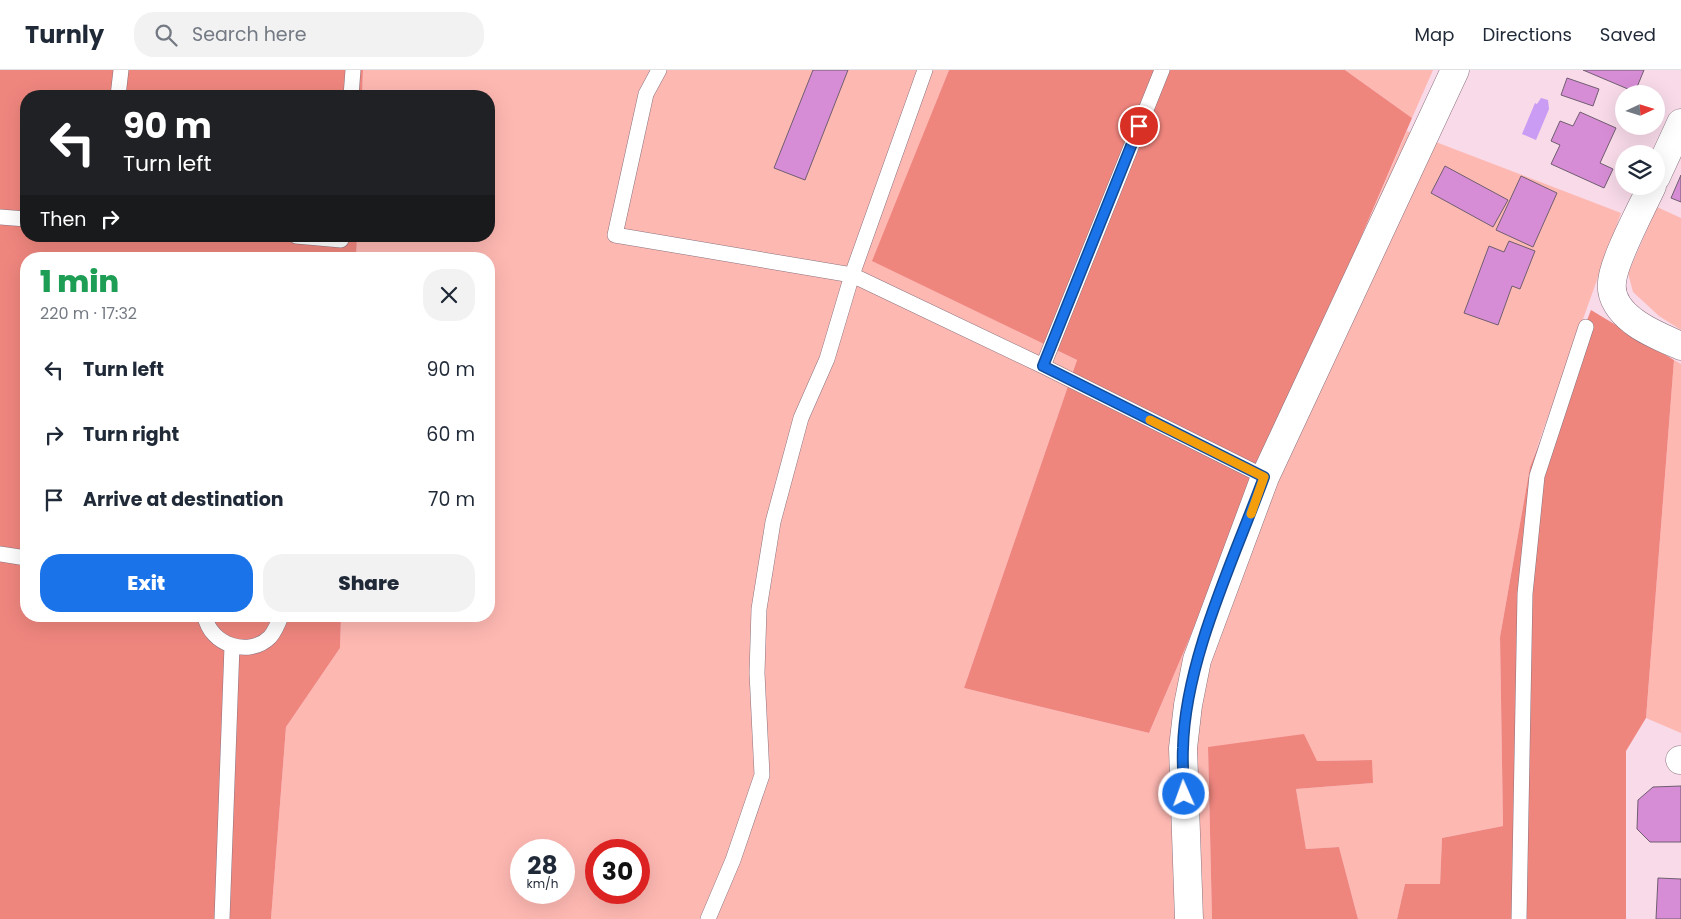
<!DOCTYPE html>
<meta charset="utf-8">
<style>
:root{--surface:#fff;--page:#f2f2f3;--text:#1f2937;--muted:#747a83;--line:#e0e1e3;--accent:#1a73e8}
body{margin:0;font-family:Poppins,sans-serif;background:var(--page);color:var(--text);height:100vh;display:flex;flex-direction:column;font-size:19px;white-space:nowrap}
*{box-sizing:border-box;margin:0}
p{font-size:16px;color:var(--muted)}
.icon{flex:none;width:28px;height:28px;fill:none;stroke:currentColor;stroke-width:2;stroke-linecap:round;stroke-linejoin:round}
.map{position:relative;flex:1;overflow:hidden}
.side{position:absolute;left:20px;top:182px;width:475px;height:370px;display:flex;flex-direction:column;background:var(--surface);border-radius:20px;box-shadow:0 5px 20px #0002}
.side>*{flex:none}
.banner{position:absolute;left:20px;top:20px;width:475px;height:152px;border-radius:20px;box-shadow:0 5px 20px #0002;background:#202124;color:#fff;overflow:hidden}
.needle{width:32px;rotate:86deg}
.fabs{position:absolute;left:1615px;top:15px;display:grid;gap:10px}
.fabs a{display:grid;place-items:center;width:50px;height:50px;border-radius:50%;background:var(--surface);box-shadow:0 5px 20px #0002;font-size:25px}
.speed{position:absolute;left:510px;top:769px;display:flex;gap:10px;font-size:25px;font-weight:700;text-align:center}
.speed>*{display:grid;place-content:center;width:65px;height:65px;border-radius:50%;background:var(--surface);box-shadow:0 5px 20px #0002;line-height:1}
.speed small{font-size:12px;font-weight:400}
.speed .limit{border:8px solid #d22;background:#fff;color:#111}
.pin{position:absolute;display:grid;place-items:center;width:42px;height:42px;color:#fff;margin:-21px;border:2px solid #fff;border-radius:50%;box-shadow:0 1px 5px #0007}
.me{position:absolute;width:55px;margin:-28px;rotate:358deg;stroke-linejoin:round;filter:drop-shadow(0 0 4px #0008)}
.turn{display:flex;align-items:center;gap:18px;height:105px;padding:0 20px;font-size:22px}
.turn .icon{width:65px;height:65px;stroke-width:2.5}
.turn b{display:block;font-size:35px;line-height:42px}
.then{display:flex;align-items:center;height:48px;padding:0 20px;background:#0003;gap:10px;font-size:19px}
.round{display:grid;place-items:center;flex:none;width:52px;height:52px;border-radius:20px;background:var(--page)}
.head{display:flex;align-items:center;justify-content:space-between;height:85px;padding:0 20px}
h1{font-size:30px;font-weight:800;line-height:38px;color:#1e9e55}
.primary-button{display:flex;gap:10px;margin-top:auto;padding:10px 20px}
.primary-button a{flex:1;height:58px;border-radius:20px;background:var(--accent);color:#fff;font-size:20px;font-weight:800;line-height:58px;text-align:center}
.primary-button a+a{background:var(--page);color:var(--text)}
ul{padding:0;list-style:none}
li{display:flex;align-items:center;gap:15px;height:65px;padding:0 20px}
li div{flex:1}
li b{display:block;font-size:19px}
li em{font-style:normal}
header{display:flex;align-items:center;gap:30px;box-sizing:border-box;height:70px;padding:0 25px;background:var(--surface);border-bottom:1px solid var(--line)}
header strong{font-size:24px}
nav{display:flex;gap:28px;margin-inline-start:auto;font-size:18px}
.search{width:350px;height:45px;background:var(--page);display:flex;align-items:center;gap:12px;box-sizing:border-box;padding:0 18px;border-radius:20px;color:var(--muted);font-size:19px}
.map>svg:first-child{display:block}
.green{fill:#feb8b2;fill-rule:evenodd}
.forest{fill:#ef867e}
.water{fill:#cb9cf3}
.building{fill:#d78dd5;stroke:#705d6f}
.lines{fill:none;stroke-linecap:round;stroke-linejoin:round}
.lane-casing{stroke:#8b727e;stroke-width:16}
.street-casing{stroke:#8b727e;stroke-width:29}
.lane{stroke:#fff;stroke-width:15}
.street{stroke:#fff;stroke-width:28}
.route-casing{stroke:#114b97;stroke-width:12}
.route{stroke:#1a73e8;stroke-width:9}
.slow{stroke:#f59e0b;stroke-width:9}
</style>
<header>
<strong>Turnly</strong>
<div class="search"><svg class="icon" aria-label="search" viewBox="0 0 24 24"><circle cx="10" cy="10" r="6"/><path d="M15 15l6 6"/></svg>Search here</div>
<nav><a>Map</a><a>Directions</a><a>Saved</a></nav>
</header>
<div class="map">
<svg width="1681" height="849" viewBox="0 0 1681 849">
<rect width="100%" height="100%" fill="#f8dae9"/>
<path class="green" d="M 363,0 L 949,0 L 873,191 L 1077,290 L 964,618 L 1149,663 L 1407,61 L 1621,143 L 1530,397 L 1500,567 L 1503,756 L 1442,768 L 1440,814 L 1405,814 L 1397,849 L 1358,849 L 1339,777 L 1306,779 L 1296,719 L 1372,713 L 1372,690 L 1317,691 L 1208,677 L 1212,849 L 271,849 L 286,657 L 340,578 L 341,546 L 489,546 L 489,189 L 356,189 L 357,166 L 489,166 L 489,26 L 362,26 ZM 521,780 L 564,780 L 564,822 L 521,822 ZM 596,780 L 639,780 L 639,822 L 596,822 Z
M 1345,0 L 1433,0 L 1412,48 Z
M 1657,137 L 1681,148 L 1681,260 L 1659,246 L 1633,222 L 1628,203 Z
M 1674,290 L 1681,294 L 1681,663 L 1646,648 Z"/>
<path class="forest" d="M 0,0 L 363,0 L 362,26 L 26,26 L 26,166 L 357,166 L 356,189 L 26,189 L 26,546 L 341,546 L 340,578 L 286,657 L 271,849 L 0,849 Z
M 949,0 L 1345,0 L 1412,48 L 1149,663 L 964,618 L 1077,290 L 872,191 Z
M 1591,240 L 1674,290 L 1646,648 L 1626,681 L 1626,849 L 1397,849 L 1405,814 L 1440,814 L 1442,768 L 1503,756 L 1500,567 L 1530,397 Z
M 1304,664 L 1317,691 L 1372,690 L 1373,713 L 1296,719 L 1306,779 L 1339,777 L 1358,849 L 1212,849 L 1208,677 Z"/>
<path class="water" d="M 1541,28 L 1548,30 L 1549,39 L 1536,70 L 1522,64 L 1535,33 L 1537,34 Z"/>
<path class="building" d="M 813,0 L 848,0 L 805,110 L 774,98 Z
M 1583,0 L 1644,0 L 1635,22 Z
M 1567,8 L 1599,19 L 1593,36 L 1561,25 Z
M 1580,42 L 1616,58 L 1600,93 L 1613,99 L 1604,118 L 1551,94 L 1560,75 L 1551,71 L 1560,51 L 1573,56 Z
M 1445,96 L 1508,130 L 1493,157 L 1431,123 Z
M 1681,105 L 1681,132 L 1671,128 Z
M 1521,106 L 1557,123 L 1533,177 L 1496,160 Z
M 1509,171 L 1535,181 L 1520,219 L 1512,216 L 1498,255 L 1464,243 L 1489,176 L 1504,182 Z
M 1681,716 L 1681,772 L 1650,772 L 1637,759 L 1638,730 L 1653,717 Z
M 1658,808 L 1681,809 L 1681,849 L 1656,849 Z"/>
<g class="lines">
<defs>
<path id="lane" d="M 659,0 L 646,24 L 615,165 L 852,205 L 1043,296 L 1265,407
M 118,26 L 121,0
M 351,26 L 353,0
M 0,147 L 26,149
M 296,166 L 341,170 L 342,166
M 1043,296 L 1162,0
M 0,484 L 26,488
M 205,546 C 210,575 249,588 270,567 C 275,561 278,554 281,546
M 222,849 L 232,576
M 708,849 L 733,790 L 762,705 L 757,603 L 759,539 L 773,452 L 801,348 L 827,289 L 852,205 L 925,0
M 1519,849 L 1525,524 L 1537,406 L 1586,257"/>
<path id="street" d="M 1656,107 L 1681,53
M 1652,116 C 1641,140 1614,189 1612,212 C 1610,228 1621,242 1633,251 C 1647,262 1665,269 1681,276
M 1680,690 L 1681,690
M 1189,849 L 1183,678 L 1188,635 L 1197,590 L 1265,407 L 1455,0"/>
</defs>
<use href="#lane" class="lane-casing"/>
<use href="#street" class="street-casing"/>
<use href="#lane" class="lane"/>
<use href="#street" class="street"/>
</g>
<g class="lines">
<defs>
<path id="route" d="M 1139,56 L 1043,296 L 1264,407 C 1234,489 1185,590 1183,678 C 1182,694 1184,709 1184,724"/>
</defs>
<use href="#route" class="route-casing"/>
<use href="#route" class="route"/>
<path class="slow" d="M 1150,350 L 1264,407 L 1251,444"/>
</g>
</svg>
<div class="fabs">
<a><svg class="needle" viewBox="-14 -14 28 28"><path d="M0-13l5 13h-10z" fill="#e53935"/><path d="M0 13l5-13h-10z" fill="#747a83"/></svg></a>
<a><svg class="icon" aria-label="layers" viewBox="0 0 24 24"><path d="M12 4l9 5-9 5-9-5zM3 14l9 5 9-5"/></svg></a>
</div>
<div class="speed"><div>28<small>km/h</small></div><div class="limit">30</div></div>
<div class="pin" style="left:1139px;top:56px;background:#d93025"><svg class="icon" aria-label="arrive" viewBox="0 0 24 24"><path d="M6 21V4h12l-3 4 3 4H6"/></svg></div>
<svg class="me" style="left:1184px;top:724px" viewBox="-20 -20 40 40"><circle r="17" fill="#1a73e8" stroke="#fff" stroke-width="3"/><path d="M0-11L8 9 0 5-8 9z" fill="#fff"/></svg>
<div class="banner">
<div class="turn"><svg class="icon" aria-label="left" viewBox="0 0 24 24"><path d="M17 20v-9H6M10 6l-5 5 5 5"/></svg><div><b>90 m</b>Turn left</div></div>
<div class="then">Then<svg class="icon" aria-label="right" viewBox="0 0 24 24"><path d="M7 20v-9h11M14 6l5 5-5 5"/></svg></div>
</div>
<section class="side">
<div class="head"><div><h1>1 min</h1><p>220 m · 17:32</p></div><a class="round"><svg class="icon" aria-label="close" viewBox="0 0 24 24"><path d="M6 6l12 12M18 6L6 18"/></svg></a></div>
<ul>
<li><svg class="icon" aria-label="left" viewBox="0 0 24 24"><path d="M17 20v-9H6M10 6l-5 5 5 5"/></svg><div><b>Turn left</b></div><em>90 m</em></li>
<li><svg class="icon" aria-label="right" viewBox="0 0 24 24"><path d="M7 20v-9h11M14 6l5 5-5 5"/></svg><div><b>Turn right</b></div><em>60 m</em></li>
<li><svg class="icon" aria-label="arrive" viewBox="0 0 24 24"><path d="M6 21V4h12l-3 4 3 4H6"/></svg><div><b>Arrive at destination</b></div><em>70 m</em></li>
</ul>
<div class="primary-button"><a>Exit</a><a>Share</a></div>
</section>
</div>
